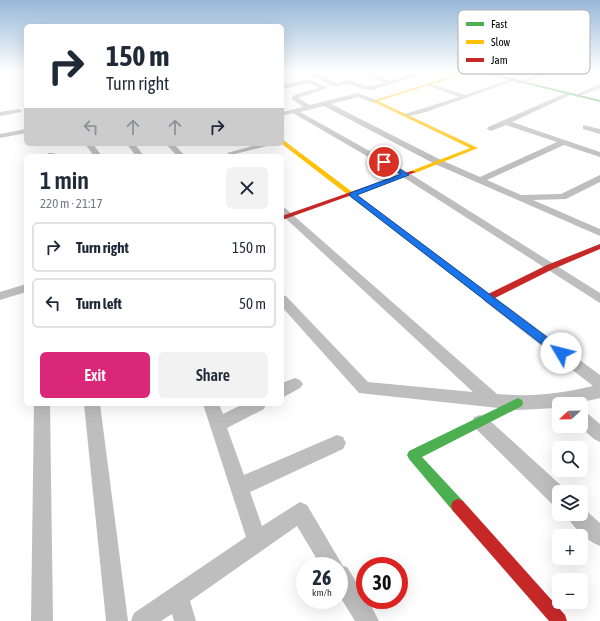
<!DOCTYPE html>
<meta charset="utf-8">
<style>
:root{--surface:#fff;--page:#f2f2f3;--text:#1f2937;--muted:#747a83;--line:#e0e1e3;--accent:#db2777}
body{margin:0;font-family:"Asap Condensed",sans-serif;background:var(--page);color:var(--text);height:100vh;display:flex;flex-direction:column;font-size:15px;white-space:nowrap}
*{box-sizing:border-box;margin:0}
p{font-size:13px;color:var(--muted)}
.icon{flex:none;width:22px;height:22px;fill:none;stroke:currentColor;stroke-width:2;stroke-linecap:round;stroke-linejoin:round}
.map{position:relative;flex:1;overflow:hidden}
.sheet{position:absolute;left:24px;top:154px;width:260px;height:252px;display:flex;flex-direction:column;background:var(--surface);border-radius:6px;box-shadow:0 4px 16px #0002}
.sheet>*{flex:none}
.banner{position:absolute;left:24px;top:24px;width:260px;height:122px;border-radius:6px;box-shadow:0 4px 16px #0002;background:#fff;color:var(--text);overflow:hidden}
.needle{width:26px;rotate:248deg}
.buttons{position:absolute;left:552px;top:397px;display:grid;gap:8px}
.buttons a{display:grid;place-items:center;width:36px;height:36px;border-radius:6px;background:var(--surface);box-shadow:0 4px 16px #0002;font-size:20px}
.speed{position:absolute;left:296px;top:557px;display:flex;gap:8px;font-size:20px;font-weight:700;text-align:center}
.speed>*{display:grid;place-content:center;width:52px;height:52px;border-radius:50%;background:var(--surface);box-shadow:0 4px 16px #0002;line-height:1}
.speed small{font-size:10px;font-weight:400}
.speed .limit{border:6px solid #d22;background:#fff;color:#111}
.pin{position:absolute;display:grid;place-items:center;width:34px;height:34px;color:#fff;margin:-17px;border:2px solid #fff;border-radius:50%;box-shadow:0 1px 4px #0007}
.me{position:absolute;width:44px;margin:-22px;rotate:307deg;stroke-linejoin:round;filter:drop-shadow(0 0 3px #0008)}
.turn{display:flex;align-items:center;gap:14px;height:84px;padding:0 16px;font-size:18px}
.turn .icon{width:52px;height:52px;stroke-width:2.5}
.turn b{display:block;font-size:28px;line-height:34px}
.lanes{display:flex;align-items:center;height:38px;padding:0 16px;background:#0003;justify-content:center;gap:20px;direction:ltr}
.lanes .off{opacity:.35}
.round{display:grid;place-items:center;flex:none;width:42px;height:42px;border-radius:6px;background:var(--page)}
.headline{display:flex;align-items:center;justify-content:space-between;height:68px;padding:0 16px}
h1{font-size:24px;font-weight:600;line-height:30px}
.button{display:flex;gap:8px;margin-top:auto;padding:8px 16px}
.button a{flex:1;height:46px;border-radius:6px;background:var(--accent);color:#fff;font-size:16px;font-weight:600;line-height:46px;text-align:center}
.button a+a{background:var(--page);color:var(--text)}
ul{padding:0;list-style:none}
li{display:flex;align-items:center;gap:12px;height:50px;margin:0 8px 6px;padding:0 8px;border:2px solid var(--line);border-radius:6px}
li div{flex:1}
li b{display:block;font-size:15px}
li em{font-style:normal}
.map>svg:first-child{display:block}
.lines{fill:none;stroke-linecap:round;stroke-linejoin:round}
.street{fill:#bebebe;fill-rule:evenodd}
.fast{fill:#4caf50;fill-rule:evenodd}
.slow{fill:#ffc107;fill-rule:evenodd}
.jam{fill:#c62828;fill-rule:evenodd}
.route{fill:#1a73e8;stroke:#114b97}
.key{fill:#fff;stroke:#b2b2b2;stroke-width:1}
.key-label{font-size:11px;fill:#000}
</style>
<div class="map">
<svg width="600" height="621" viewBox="0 0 600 621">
<rect width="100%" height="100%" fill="#fff"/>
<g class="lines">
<path class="street" d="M 304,71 L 311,71 L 336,83 L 349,80 L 366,86 L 372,86 L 384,83 L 361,71 L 368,71 L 389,81 L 423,71 L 432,71 L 372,90 L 363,89 L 349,84 L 333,86 Z
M 549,71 L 559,71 L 519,84 L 516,82 Z
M 310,79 L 328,88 L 298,98 L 310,105 L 358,93 L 376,100 L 376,102 L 374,103 L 358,97 L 331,104 L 441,160 L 480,177 L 557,142 L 506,125 L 491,131 L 487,129 L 488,127 L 566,93 L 570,93 L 570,95 L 512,122 L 600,152 L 600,157 L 564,145 L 487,180 L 521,195 L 561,194 L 600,175 L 600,182 L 566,199 L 533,200 L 600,229 L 600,236 L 435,164 L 324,106 L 300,112 L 409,173 L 600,293 L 600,303 L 403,177 L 293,113 L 282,116 L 282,112 L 303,107 L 292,99 L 292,97 L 296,94 L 319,88 L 309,83 L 282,89 L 282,85 Z
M 511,79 L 516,80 L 426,112 L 405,117 L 402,115 L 459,97 L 427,85 L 427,83 L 465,95 Z
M 600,84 L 600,88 L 578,97 L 573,96 Z
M 19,109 L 22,111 L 21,112 L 0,116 L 0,112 Z
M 583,125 L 600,129 L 600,134 L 583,129 Z
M 26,129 L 26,133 L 0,138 L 0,134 Z
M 85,144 L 93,144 L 102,156 L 94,156 Z
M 127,144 L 135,144 L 144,156 L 136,156 Z
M 166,144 L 174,144 L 185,156 L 177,156 Z
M 260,144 L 275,144 L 231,155 L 227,153 Z
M 48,153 L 54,153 L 55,156 L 47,156 Z
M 282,207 L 285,208 L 497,394 C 532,397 559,394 593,386 L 484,301 L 482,298 L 484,295 L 492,295 L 600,375 L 600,398 L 574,404 L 559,404 L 559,409 L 556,408 L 518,410 L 359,393 L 282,307 L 282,295 L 286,296 L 368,382 L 473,392 L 282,215 Z
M 26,284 L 26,292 L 0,300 L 0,292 Z
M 295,378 L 300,380 L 303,384 L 300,388 L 282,398 L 282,383 Z
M 34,404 L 50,404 L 53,621 L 31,621 Z
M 84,404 L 100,404 L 128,621 L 106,621 Z
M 203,404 L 219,404 L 223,414 L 243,404 L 266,404 L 264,409 L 227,428 L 244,475 L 337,435 L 343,437 L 346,443 L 343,449 L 250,492 L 262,526 L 300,502 L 307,505 L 343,566 L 347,567 L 365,596 L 365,600 L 368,600 L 379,621 L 355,621 L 339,595 L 339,566 L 321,566 L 297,526 L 190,601 L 196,621 L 174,621 L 172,614 L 161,621 L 131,621 L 134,613 L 246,537 Z
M 581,411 L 587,413 L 600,424 L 600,442 L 594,439 L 579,426 L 581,426 Z
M 480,415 L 486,417 L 566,490 L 566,492 L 559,492 L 559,506 L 552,504 L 474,427 L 472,422 L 474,417 Z
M 581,506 L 600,523 L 600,546 C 587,541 572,527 566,514 L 581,514 Z"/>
<path class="fast" d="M 482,71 L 600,100 L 600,102 L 473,71 Z
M 518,398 L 522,400 L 523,403 L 522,406 L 422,457 L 463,501 L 465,506 L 463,511 L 458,513 L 453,511 L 409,459 L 407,455 L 409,451 Z"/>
<path class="slow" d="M 468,71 L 475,71 L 378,101 L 478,148 L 415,173 L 411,173 L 411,171 L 470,148 L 372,101 Z
M 282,139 L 485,292 L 486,294 L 485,296 L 479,296 L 282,144 Z"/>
<path class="jam" d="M 411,171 L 416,172 L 282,220 L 282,216 Z
M 600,244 L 600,249 L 553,269 L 491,300 L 485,300 L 478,294 L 482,291 L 488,294 L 547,265 Z
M 458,499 L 463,501 L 565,615 L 567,621 L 549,621 L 453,511 L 451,506 L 453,501 Z"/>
</g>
<linearGradient id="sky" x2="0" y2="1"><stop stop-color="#97b8d8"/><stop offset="0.45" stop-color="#fff"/><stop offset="1" stop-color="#fff" stop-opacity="0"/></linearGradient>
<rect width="600" height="158" fill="url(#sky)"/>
<path class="route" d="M 382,161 L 387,161 L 409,175 L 357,195 L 564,350 L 566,353 L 564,356 L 557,356 L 350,196 L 350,193 L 401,174 L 382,163 Z"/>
<rect x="458" y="10" width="132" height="64" rx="6" class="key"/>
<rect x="466" y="22" width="18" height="4" fill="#4caf50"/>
<rect x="466" y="40" width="18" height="4" fill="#ffc107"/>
<rect x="466" y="58" width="18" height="4" fill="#c62828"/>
<g class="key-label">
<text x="491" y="28">Fast</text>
<text x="491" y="46">Slow</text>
<text x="491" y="64">Jam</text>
</g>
</svg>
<div class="buttons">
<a><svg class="needle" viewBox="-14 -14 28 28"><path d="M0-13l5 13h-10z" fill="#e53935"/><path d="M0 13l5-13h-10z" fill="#747a83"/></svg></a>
<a><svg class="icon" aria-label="search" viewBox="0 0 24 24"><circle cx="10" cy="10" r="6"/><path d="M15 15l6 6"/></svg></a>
<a><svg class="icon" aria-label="layers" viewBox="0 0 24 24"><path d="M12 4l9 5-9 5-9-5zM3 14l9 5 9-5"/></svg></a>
<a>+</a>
<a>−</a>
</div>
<div class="speed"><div>26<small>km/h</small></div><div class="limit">30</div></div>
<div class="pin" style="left:384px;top:162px;background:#d93025"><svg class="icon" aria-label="arrive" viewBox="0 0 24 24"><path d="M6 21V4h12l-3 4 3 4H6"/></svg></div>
<svg class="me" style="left:561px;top:353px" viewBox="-20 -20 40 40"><circle r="19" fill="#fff"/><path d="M0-13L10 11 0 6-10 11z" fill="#1a73e8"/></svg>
<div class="banner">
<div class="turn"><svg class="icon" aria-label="right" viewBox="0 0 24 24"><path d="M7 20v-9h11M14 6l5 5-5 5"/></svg><div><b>150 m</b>Turn right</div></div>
<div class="lanes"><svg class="icon off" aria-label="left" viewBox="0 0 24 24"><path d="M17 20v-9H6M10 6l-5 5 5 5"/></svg><svg class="icon off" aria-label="ahead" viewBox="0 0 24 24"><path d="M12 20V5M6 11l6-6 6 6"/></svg><svg class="icon off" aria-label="ahead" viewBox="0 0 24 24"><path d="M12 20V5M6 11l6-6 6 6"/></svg><svg class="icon" aria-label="right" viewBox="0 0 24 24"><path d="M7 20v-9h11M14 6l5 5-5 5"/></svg></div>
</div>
<section class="sheet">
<div class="headline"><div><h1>1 min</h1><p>220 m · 21:17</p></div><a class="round"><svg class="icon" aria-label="close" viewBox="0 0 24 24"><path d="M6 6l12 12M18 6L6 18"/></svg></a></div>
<ul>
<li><svg class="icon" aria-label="right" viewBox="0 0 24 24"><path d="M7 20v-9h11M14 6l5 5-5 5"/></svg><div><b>Turn right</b></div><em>150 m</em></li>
<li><svg class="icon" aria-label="left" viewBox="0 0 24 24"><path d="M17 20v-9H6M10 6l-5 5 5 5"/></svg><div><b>Turn left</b></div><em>50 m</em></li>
</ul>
<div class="button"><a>Exit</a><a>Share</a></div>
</section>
</div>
